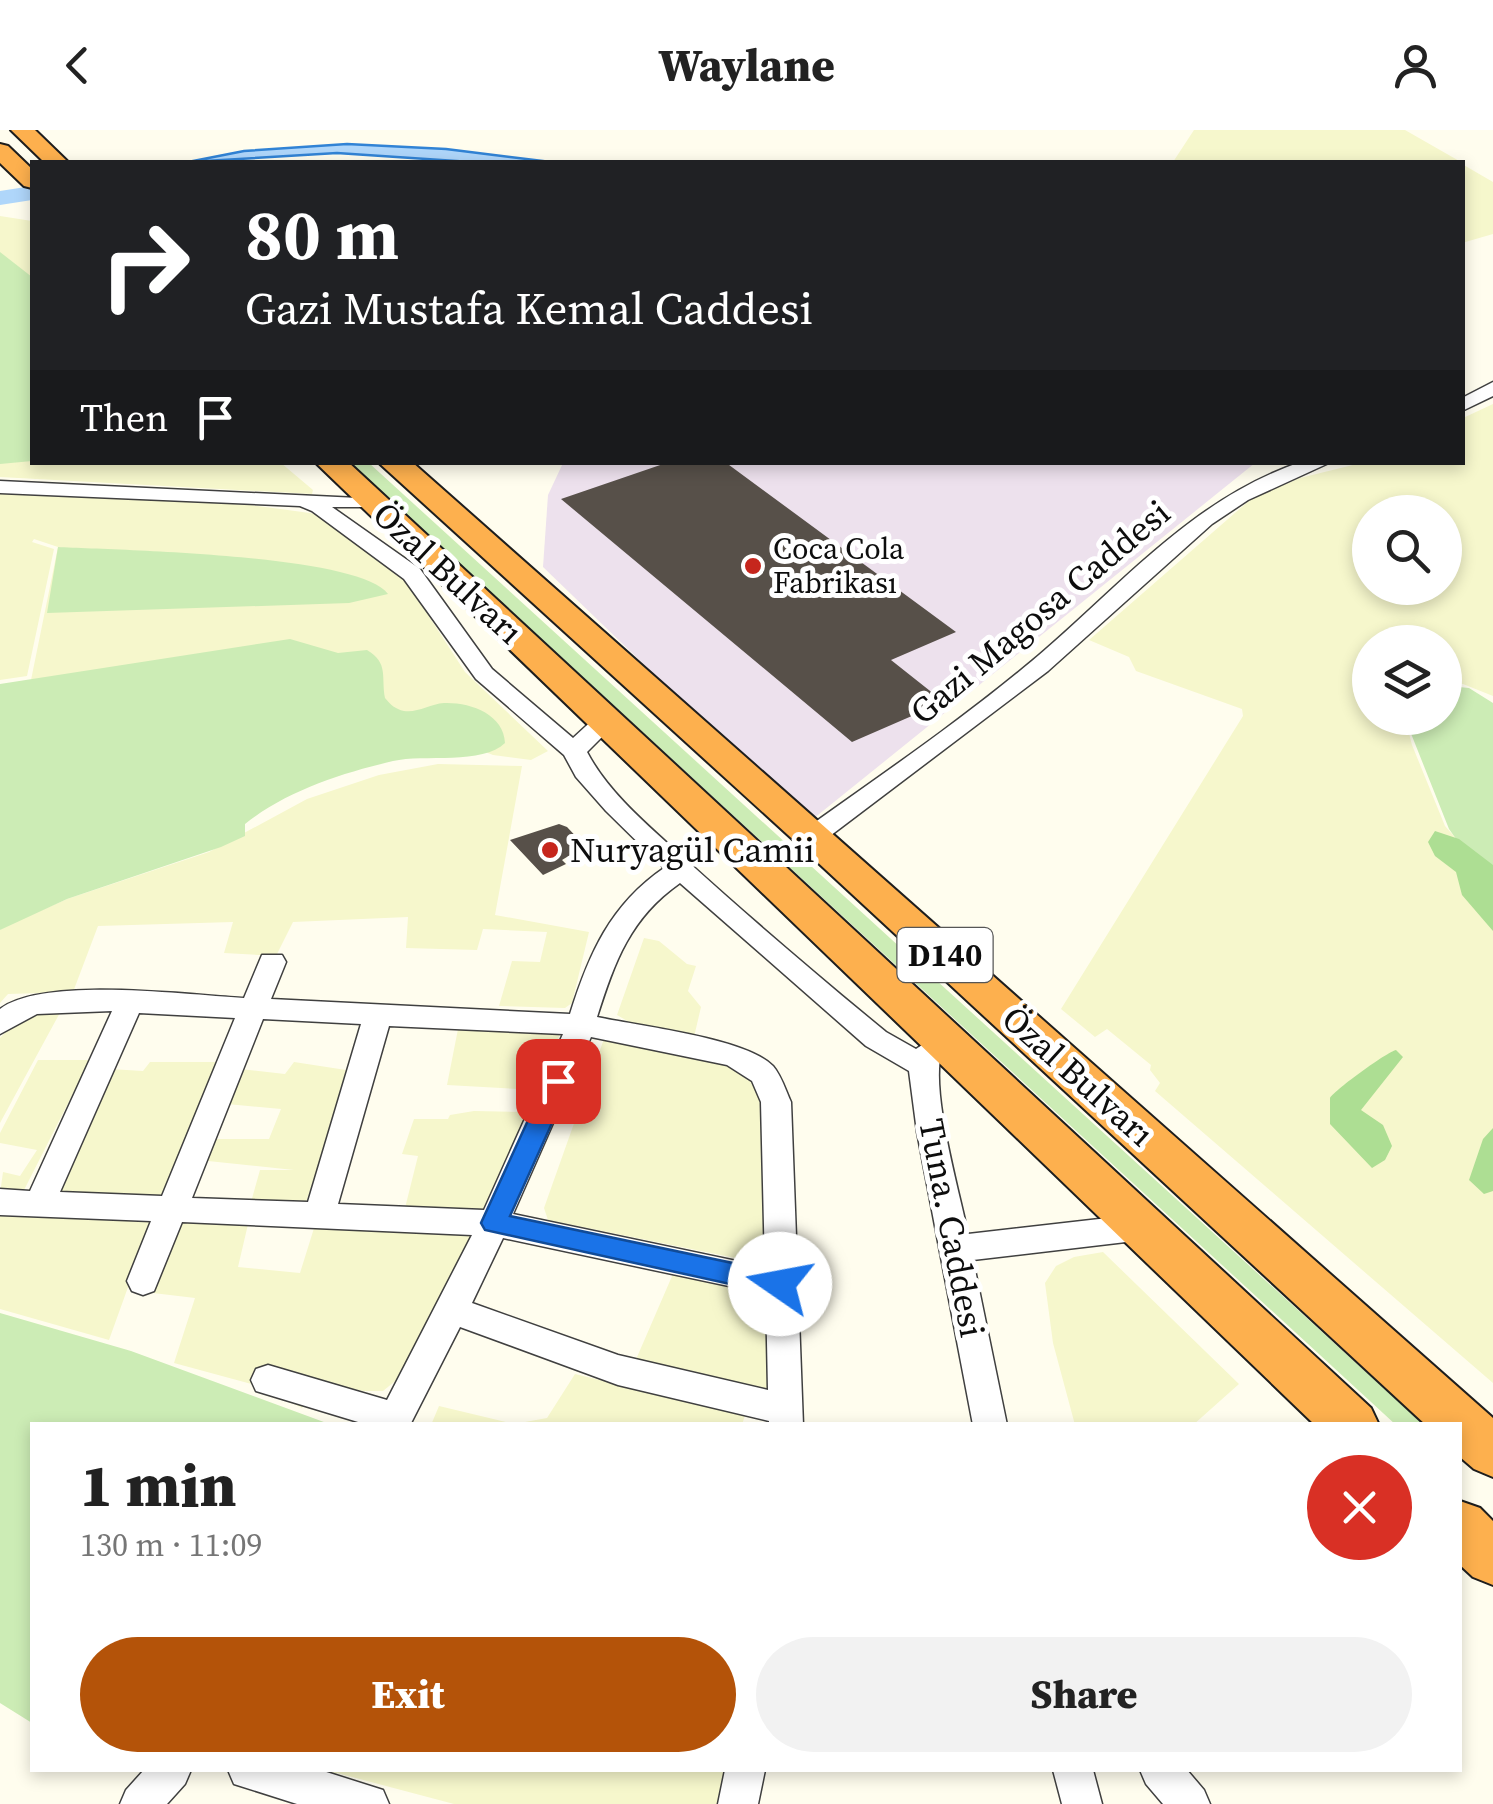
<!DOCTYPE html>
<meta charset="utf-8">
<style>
:root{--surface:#fff;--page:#f2f2f2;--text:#222;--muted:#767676;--accent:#b45309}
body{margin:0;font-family:"Source Serif 4",serif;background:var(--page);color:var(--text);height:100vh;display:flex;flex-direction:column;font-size:38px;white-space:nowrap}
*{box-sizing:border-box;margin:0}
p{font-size:32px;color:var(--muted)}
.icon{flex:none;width:55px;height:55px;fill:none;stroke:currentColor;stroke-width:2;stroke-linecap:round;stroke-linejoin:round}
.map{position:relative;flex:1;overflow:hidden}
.details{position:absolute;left:30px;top:1292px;width:1432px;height:350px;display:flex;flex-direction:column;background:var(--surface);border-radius:0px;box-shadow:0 5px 15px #0003}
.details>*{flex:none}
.guide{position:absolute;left:30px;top:30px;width:1435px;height:305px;border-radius:0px;box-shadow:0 5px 15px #0003;background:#202124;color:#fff;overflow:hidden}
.controls{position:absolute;left:1352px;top:365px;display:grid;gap:20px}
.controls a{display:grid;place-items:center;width:110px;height:110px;border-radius:50%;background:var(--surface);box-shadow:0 5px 15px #0003;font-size:50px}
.pin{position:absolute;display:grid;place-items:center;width:85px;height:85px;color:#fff;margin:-42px;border-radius:20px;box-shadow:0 5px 15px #0006}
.me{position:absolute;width:110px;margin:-55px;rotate:282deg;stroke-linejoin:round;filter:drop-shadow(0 0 8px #0008)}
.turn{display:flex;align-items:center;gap:35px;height:210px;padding:0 50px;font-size:45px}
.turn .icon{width:130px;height:130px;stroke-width:2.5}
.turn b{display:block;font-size:70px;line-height:85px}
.then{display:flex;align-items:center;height:95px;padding:0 50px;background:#0003;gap:20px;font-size:38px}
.round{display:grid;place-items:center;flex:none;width:105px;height:105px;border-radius:52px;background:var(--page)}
.headline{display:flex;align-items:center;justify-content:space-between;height:170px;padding:0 50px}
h1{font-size:60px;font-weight:800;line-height:75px}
.button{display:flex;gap:20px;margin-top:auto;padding:20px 50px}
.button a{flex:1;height:115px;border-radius:60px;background:var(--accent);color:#fff;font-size:40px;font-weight:800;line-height:115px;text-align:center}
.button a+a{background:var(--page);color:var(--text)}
header{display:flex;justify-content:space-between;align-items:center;height:130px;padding:0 50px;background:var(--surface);font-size:45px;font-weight:800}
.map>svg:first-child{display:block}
.industrial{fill:#ede1ed}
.farmland{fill:#f6f7cc;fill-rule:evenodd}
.green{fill:#ccecb5}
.forest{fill:#adde93}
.water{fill:#afd6fa;stroke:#3183d5;stroke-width:2.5}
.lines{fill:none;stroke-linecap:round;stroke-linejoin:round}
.river{fill:#afd6fa;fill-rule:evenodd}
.building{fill:#575049}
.minor-casing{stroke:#404040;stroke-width:3}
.highway-casing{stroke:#1e1e1e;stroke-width:4}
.minor{fill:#fff;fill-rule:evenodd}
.highway{fill:#fdb04e;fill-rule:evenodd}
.route{fill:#1a73e8;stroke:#114b97;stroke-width:2.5}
.poi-dot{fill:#c6261d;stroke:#fff;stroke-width:4}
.labels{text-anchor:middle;stroke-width:10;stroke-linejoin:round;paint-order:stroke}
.far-poi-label{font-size:30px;fill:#0d0d0d;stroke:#fff;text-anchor:start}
.shield{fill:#fff;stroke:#565656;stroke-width:2.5}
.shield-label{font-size:32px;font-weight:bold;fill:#0d0d0d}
.street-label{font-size:35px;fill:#0d0d0d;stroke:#fff}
.poi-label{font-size:35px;fill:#0d0d0d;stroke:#fff;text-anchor:start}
</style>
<header><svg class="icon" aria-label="back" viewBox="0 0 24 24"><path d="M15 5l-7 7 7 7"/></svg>Waylane<svg class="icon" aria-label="person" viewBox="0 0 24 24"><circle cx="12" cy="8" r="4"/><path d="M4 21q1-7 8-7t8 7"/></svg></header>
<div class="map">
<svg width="1493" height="1674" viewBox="0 0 1493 1674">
<rect width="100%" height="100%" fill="#fffdee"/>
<path class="industrial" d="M 563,333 L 1255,333 L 808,693 L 543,437 L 548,365 Z"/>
<path class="farmland" d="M 1194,0 L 1405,0 L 1461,32 L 1173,32 Z
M 1462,34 L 1493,52 L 1493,104 L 1462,113 Z
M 0,86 L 32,91 L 32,332 L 281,333 L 313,360 L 312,364 L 0,347 Z
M 1493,274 L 1493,566 L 1463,554 L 1445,554 L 1445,512 L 1370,512 L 1370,588 L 1405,588 L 1412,615 L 1445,696 L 1493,750 L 1493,1253 L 1155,961 L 1160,953 L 1150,940 L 1151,935 L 1107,899 L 1095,907 L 1061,879 L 1243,586 L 1242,579 L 1136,541 L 1129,527 L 1089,510 L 1251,369 L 1300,348 L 1361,333 L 1462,332 L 1463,288 ZM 1370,382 L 1445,382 L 1445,458 L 1370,458 Z
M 0,362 L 251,375 L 317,384 L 408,454 L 465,542 L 548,621 L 531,630 L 493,625 L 395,587 L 289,513 L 31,550 L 58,417 L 34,409 L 32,412 L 54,419 L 27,546 L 0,550 Z
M 438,634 L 522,636 L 495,785 L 589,802 L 572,873 L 565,878 L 499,876 L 512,831 L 540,832 L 547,802 L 483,799 L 477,820 L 406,818 L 408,787 L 293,792 L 276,826 L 224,823 L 233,792 L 98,796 L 73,862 L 8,864 L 0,873 L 0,800 L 6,796 L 67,769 L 209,722 L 307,669 L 379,645 Z
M 644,808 L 659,811 L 687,834 L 696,836 L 688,861 L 701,877 L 694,907 L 636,896 L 617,885 Z
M 62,879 L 0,993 L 0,908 L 22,885 Z
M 459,894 L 560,904 L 537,960 L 447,955 Z
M 605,906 L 732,932 L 750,945 L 761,962 L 770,1135 L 548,1090 L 544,1078 Z
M 38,930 L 90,930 L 23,1062 L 0,1064 L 3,1042 L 20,1046 L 37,1020 L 0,1013 L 0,1003 Z
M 150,932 L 221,932 L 164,1066 L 52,1063 L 110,939 L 143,941 Z
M 294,932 L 346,940 L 316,1043 L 305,1075 L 251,1072 L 260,1040 L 294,1040 L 208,1031 L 214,1009 L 269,1009 L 281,979 L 227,974 L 240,939 L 285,944 Z
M 474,981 L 527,982 L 497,1072 L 490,1082 L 404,1082 L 418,1026 L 402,1024 L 414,989 L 448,989 L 450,985 Z
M 0,1084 L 154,1085 L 109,1210 L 0,1179 Z
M 180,1088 L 249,1090 L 238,1137 L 300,1143 L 315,1095 L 470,1099 L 479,1108 L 399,1248 L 383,1261 L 363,1261 L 315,1252 L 302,1278 L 259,1256 L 174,1233 L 195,1168 L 153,1163 Z
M 1103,1122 L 1239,1254 L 1193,1295 L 1075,1295 L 1053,1213 L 1045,1153 L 1056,1136 L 1074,1127 Z
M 676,1137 L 766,1160 L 776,1266 L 634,1234 Z
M 575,1244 L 745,1285 L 742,1295 L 431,1295 L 439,1276 L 514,1294 L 547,1288 Z
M 285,1640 L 729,1640 L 720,1674 L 454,1674 L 337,1643 L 333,1651 Z"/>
<path class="green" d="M 0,122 L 32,147 L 32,331 L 0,334 Z
M 350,333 L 369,333 L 1424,1295 L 1396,1295 Z
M 58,417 C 115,420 359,424 388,464 L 349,473 L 47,483 Z
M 290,509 L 338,523 L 367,520 C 389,533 381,547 385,568 C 391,575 395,579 404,581 C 418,583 430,574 444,573 C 470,572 504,584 505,613 C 483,635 424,624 393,631 C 342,643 286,661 245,694 L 245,706 L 221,717 L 67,769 L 0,800 L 0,554 Z
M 1449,556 L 1469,558 L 1493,573 L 1493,761 L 1449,699 L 1408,596 L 1406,588 L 1445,588 L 1445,557 Z
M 0,1183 L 131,1221 L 332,1295 L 32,1295 L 32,1593 L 0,1573 Z"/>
<path class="forest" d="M 1435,701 L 1459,709 L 1493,735 L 1493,801 L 1462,765 L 1456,742 L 1435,726 L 1428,712 Z
M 1396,920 L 1403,927 L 1361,980 L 1383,995 L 1392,1016 L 1385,1030 L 1372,1038 L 1330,994 L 1330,968 C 1336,959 1387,922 1396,920 Z
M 1493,998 L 1493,1061 L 1484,1064 L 1469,1050 L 1483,1009 Z"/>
<path class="water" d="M 347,14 L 446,19 L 551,32 L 471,32 L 337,23 L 188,32 L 244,21 Z"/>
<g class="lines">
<path class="river" d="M 32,56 L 32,70 L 0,75 L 0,61 Z"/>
</g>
<path class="building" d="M 669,332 L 725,332 L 956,502 L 891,530 L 944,572 L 852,612 L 561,369 Z
M 559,694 L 567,697 L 585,716 L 562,730 L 566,734 L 543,745 L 510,710 Z"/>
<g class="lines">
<defs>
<path id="minor" d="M 1493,252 L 1493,266 L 1462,281 L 1462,268 Z
M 1301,332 L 1331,332 L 1248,370 L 1212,394 L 1048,541 L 822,712 L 804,712 L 800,706 L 804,700 C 881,645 959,592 1032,531 C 1118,459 1191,369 1301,332 Z
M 0,351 L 379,369 L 379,377 L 332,377 L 420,439 L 492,539 L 573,608 L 598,585 L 614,585 L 618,590 L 614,595 L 587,622 C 609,664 651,698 686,730 C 751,789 818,846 886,902 L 916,919 L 928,911 L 938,914 L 942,922 C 929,957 960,1064 968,1104 L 1143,1084 L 1154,1088 L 1159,1097 L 1154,1106 L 1143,1110 L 973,1130 L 1007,1295 L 973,1295 L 917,1002 L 909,941 L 866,916 L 680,753 C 630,788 615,831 597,887 C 639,896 746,908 773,936 C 781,945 786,961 791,972 L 803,1295 L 769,1295 L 769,1291 L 618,1255 L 460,1197 L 410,1295 L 368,1295 L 256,1261 L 251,1250 L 256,1239 L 268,1235 L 387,1270 L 472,1105 L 182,1092 L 154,1161 L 143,1165 L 132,1161 L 127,1151 L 151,1091 L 0,1085 L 0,1059 L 30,1061 L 112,881 L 37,884 L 0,904 L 0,879 C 43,846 187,865 244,868 L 262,825 L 282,825 L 286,832 L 271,869 L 570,884 C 589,824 610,775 664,738 L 606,681 L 576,647 L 564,625 L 476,549 L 404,449 L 312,381 L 300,376 L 0,363 ZM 139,883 L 235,888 L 162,1066 L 60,1062 ZM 263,889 L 361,894 L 308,1072 L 192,1068 ZM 389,896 L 563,904 L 484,1080 L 338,1074 ZM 591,907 L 727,935 L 752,951 L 761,972 L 765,1137 L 513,1084 ZM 503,1108 L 766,1164 L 768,1260 L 618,1225 L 472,1173 Z
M 144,1640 L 191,1640 L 185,1654 L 167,1674 L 120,1674 L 126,1660 Z
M 228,1640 L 320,1640 L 383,1660 L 389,1674 L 297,1674 L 234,1654 Z
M 725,1640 L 765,1640 L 758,1674 L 718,1674 Z
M 1053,1640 L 1093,1640 L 1102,1674 L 1062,1674 Z
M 1140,1640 L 1187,1640 L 1204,1660 L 1210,1674 L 1163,1674 L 1146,1654 Z"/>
<path id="highway" d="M 11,0 L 35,0 L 68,32 L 44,32 Z
M 0,14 L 8,16 L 32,39 L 32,58 L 24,56 L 0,33 Z
M 315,332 L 348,332 L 1371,1278 L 1379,1295 L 1315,1295 Z
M 378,332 L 412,332 L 1493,1288 L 1493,1347 L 1474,1339 L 1460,1327 L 1460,1295 L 1426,1295 L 799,715 Z
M 1460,1371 L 1480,1378 L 1493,1391 L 1493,1455 L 1473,1447 L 1460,1435 Z"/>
</defs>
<use href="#minor" class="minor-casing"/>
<use href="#highway" class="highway-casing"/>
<use href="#minor" class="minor"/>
<use href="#highway" class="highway"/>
</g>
<path class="route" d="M 558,942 L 567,945 L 571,951 L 510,1086 L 780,1143 L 790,1146 L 794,1154 L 790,1162 L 780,1165 L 485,1100 L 481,1093 L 546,951 L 550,945 Z"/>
<g class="poi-dot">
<circle cx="753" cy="436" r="10"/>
<circle cx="550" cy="720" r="10"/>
</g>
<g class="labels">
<g class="far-poi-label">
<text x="773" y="429">Coca Cola<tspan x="773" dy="34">Fabrikası</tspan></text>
</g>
<rect class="shield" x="897.5" y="798" width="95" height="54" rx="8"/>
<g class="shield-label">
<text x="945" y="836">D140</text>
</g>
<g class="street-label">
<text transform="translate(448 443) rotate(43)" y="12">Özal Bulvarı</text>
<text transform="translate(1040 482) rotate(-40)" y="12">Gazi Magosa Caddesi</text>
<text transform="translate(1078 946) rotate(42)" y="12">Özal Bulvarı</text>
<text transform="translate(952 1098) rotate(79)" y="12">Tuna. Caddesi</text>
</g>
<g class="poi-label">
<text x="570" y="732">Nuryagül Camii</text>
</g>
</g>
</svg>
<div class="controls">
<a><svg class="icon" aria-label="search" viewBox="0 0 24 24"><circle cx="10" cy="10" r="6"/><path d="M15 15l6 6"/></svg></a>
<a><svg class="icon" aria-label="layers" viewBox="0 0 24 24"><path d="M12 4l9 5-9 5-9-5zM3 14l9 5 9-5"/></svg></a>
</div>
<div class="pin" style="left:558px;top:951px;background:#d93025"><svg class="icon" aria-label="arrive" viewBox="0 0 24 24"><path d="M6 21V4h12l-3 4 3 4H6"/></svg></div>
<svg class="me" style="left:780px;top:1154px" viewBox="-20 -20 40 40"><circle r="19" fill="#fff"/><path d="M0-13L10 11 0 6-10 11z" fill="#1a73e8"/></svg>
<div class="guide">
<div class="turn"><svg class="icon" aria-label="right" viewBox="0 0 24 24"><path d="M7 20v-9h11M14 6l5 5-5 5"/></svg><div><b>80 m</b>Gazi Mustafa Kemal Caddesi</div></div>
<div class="then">Then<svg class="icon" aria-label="arrive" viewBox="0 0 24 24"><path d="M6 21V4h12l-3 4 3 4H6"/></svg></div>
</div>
<section class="details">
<div class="headline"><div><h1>1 min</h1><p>130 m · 11:09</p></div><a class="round" style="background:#d93025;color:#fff"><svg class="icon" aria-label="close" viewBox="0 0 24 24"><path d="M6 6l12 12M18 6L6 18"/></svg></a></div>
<div class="button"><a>Exit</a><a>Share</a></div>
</section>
</div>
